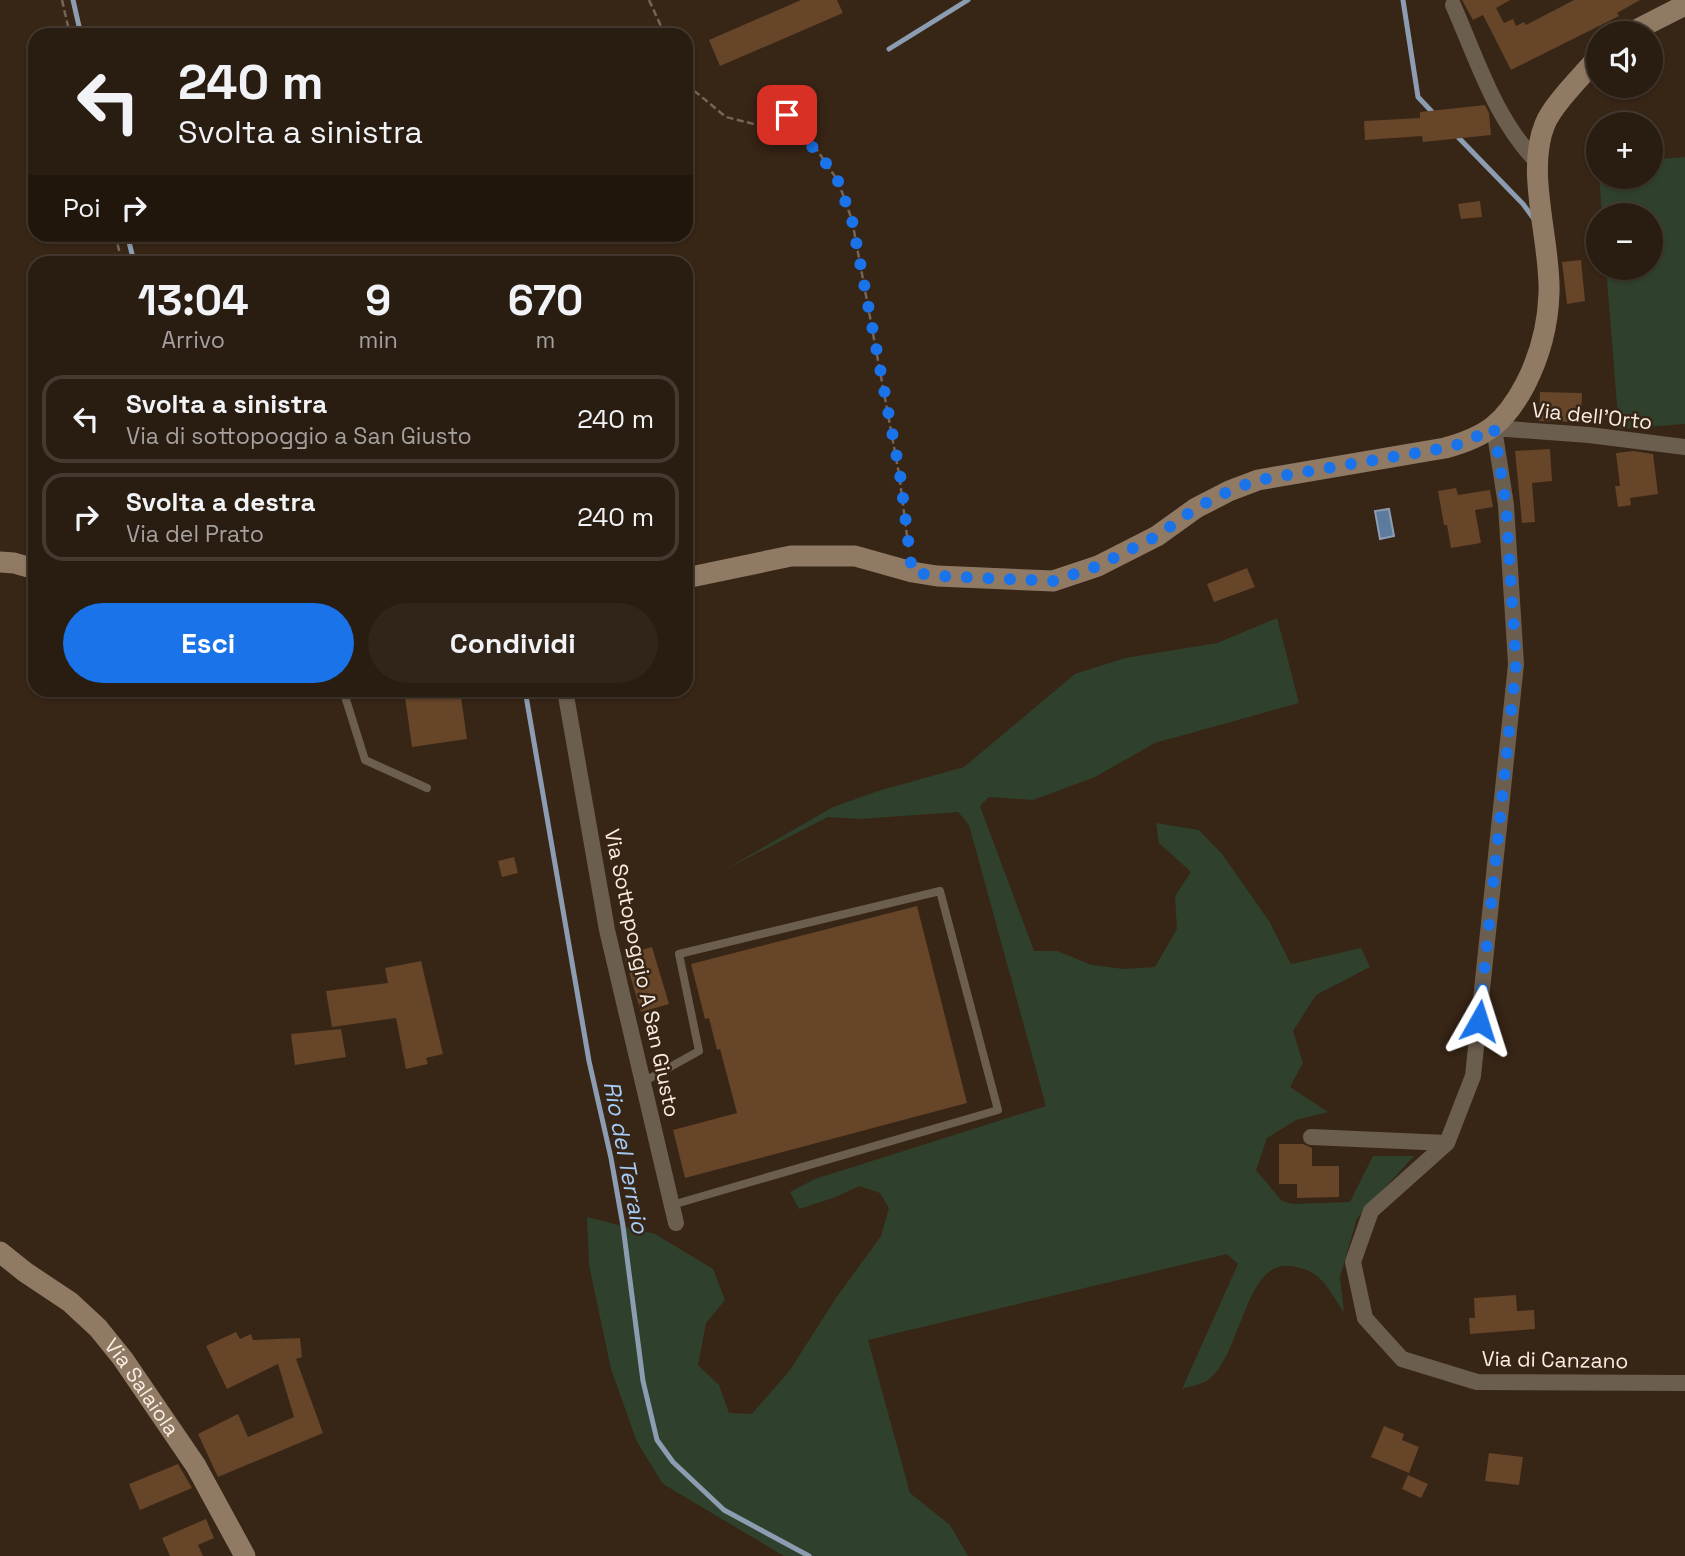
<!DOCTYPE html>
<html lang="it">
<meta charset="utf-8">
<style>
:root{--surface:#291c10;--page:#312519;--text:#f1f3f6;--muted:#a5a19f;--line:#453a30;--accent:#1a73e8}
body{margin:0;font-family:"Space Grotesk",sans-serif;background:var(--page);color:var(--text);height:100vh;display:flex;flex-direction:column;font-size:26px;white-space:nowrap}
*{box-sizing:border-box;margin:0}
p{font-size:23px;color:var(--muted)}
.icon{flex:none;width:38px;height:38px;fill:none;stroke:currentColor;stroke-width:2;stroke-linecap:round;stroke-linejoin:round}
.map{position:relative;flex:1;overflow:hidden}
.side{position:absolute;left:28px;top:256px;width:665px;height:441px;display:flex;flex-direction:column;background:var(--surface);border-radius:21px;box-shadow:0 2px 5px #0004,0 0 0 2px var(--line)}
.side>*{flex:none}
.banner{position:absolute;left:28px;top:28px;width:665px;height:214px;border-radius:21px;box-shadow:0 2px 5px #0004,0 0 0 2px var(--line);background:#291c10;color:var(--text);overflow:hidden}
.buttons{position:absolute;left:1586px;top:21px;display:grid;gap:14px}
.buttons a{display:grid;place-items:center;width:77px;height:77px;border-radius:50%;background:var(--surface);box-shadow:0 2px 5px #0004,0 0 0 2px var(--line);font-size:35px}
.pin{position:absolute;display:grid;place-items:center;width:60px;height:60px;color:#fff;margin:-30px;border-radius:14px;box-shadow:0 4px 10px #0006}
.me{position:absolute;width:77px;margin:-38px;rotate:6deg;stroke-linejoin:round;filter:drop-shadow(0 0 5px #0008)}
.turn{display:flex;align-items:center;gap:24px;height:147px;padding:0 35px;font-size:32px}
.turn .icon{width:91px;height:91px;stroke-width:2.5}
.turn b{display:block;font-size:49px;line-height:60px}
.then{display:flex;align-items:center;height:66px;padding:0 35px;background:#0003;gap:14px;font-size:26px}
.eta{display:flex;justify-content:space-evenly;align-items:center;height:119px;text-align:center}
.eta b{font-size:42px;font-weight:700;line-height:49px}
.action{display:flex;gap:14px;margin-top:auto;padding:14px 35px}
.action a{flex:1;height:80px;border-radius:42px;background:var(--accent);color:#fff;font-size:28px;font-weight:700;line-height:80px;text-align:center}
.action a+a{background:var(--page);color:var(--text)}
ul{padding:0;list-style:none}
li{display:flex;align-items:center;gap:21px;height:88px;margin:0 14px 10px;padding:0 21px;border:4px solid var(--line);border-radius:21px}
li div{flex:1}
li b{display:block;font-size:26px}
li em{font-style:normal}
.map>svg:first-child{display:block}
.green{fill:#2f412c}
.water{fill:#5d7b9d;stroke:#8c9db2;stroke-width:2}
.lines{fill:none;stroke-linecap:round;stroke-linejoin:round}
.stream{stroke:#8c9db2;stroke-width:5}
.building{fill:#664529}
.path{stroke:#756558;stroke-width:2.5;stroke-dasharray:7 3.5;stroke-linecap:butt}
.lane{stroke:#6b5e4f;stroke-width:8}
.street{stroke:#6b5e4f;stroke-width:16}
.secondary{stroke:#907a64;stroke-width:21}
.route{stroke:#1a73e8;stroke-width:12;stroke-dasharray:0 21.6}
.labels{text-anchor:middle;stroke-width:5;stroke-linejoin:round;paint-order:stroke}
.street-label{font-size:21px;fill:#faede3;stroke:#372516}
.water-label{font-size:23px;font-style:italic;fill:#a5cbf7;stroke:#372516}
</style>
<div class="map">
<svg width="1685" height="1556" viewBox="0 0 1685 1556">
<rect width="100%" height="100%" fill="#372516"/>
<path class="green" d="M 1685,157 L 1685,424 L 1619,429 L 1606,268 L 1650,268 L 1650,215 L 1602,215 L 1599,177 L 1650,177 L 1650,160 Z
M 1277,618 L 1299,703 L 1155,743 L 1095,777 L 1033,800 L 989,797 L 980,806 L 1034,951 L 1057,951 L 1092,965 L 1124,969 L 1155,967 L 1177,929 L 1175,896 L 1191,872 L 1159,843 L 1156,823 L 1199,830 L 1222,854 L 1269,921 L 1291,964 L 1361,948 L 1370,967 L 1316,995 L 1293,1031 L 1303,1063 L 1290,1087 L 1328,1112 L 1296,1120 L 1267,1138 L 1256,1170 L 1282,1201 L 1293,1204 L 1350,1202 L 1373,1156 L 1414,1156 L 1357,1218 L 1340,1277 L 1344,1313 C 1328,1288 1321,1269 1289,1266 C 1245,1261 1240,1359 1208,1380 C 1201,1385 1190,1386 1182,1389 L 1238,1264 L 1227,1254 L 868,1340 L 910,1493 L 950,1525 L 968,1556 L 784,1556 L 663,1484 L 637,1442 L 611,1369 L 589,1265 L 587,1217 L 655,1234 L 713,1269 L 725,1300 L 706,1323 L 698,1365 L 719,1385 L 729,1413 L 752,1414 L 790,1370 L 836,1298 L 881,1236 L 889,1208 L 880,1193 L 859,1186 L 836,1197 L 799,1209 L 790,1192 L 815,1179 L 1046,1106 L 969,825 L 958,812 L 860,819 L 828,817 L 724,870 L 833,807 L 878,791 L 964,767 L 1075,674 L 1125,658 L 1217,643 Z"/>
<path class="water" d="M 1389,509 L 1394,536 L 1380,539 L 1375,511 Z"/>
<g class="lines">
<path class="stream" d="M 73,0 L 81,35
M 1403,0 L 1418,97 L 1435,115
M 889,49 L 968,0
M 1455,134 L 1523,204 L 1534,219
M 127,234 L 134,262
M 525,690 L 589,1061 L 611,1158 L 623,1226 L 643,1381 L 657,1440 L 673,1462 L 724,1510 L 809,1556"/>
</g>
<path class="building" d="M 801,0 L 837,0 L 843,13 L 720,66 L 709,40 Z
M 1462,0 L 1510,0 L 1496,8 L 1504,23 L 1513,19 L 1516,26 L 1524,22 L 1526,25 L 1574,0 L 1640,0 L 1617,13 L 1619,16 L 1511,70 L 1483,15 L 1473,20 Z
M 1485,105 L 1489,113 L 1491,135 L 1423,142 L 1422,136 L 1365,140 L 1364,121 L 1420,118 L 1420,112 Z
M 1480,201 L 1482,217 L 1461,219 L 1458,204 Z
M 1581,260 L 1585,301 L 1567,304 L 1562,262 Z
M 1540,392 L 1582,393 L 1581,422 L 1539,421 Z
M 1550,449 L 1552,481 L 1532,483 L 1535,522 L 1522,523 L 1515,451 Z
M 1633,451 L 1653,454 L 1658,494 L 1630,498 L 1631,505 L 1618,507 L 1615,486 L 1620,486 L 1616,453 Z
M 1456,488 L 1458,495 L 1490,490 L 1493,507 L 1475,510 L 1481,543 L 1451,548 L 1447,525 L 1444,525 L 1438,491 Z
M 1247,568 L 1255,587 L 1214,602 L 1207,584 Z
M 404,690 L 460,690 L 467,739 L 412,747 Z
M 514,857 L 518,873 L 502,877 L 498,861 Z
M 917,906 L 967,1103 L 685,1178 L 673,1130 L 737,1113 L 720,1049 L 717,1050 L 709,1018 L 705,1019 L 691,964 Z
M 652,947 L 669,1004 L 641,1012 L 624,955 Z
M 421,961 L 443,1054 L 426,1058 L 428,1064 L 406,1069 L 396,1018 L 332,1027 L 326,991 L 388,983 L 385,968 Z
M 341,1029 L 346,1057 L 295,1065 L 291,1034 Z
M 1279,1144 L 1303,1144 L 1312,1148 L 1312,1166 L 1339,1166 L 1339,1197 L 1297,1198 L 1297,1184 L 1279,1184 Z
M 1516,1295 L 1517,1311 L 1534,1310 L 1535,1329 L 1470,1334 L 1469,1318 L 1475,1318 L 1474,1298 Z
M 236,1332 L 240,1339 L 251,1334 L 253,1340 L 300,1338 L 302,1357 L 296,1359 L 323,1433 L 218,1477 L 198,1434 L 238,1414 L 248,1437 L 294,1417 L 278,1364 L 227,1389 L 206,1346 Z
M 1384,1426 L 1404,1434 L 1402,1440 L 1419,1447 L 1409,1473 L 1371,1457 Z
M 1489,1453 L 1523,1457 L 1519,1485 L 1485,1481 Z
M 178,1464 L 192,1488 L 140,1510 L 129,1484 Z
M 1408,1475 L 1428,1484 L 1421,1498 L 1402,1489 Z
M 206,1519 L 214,1538 L 198,1545 L 203,1556 L 170,1556 L 162,1538 Z"/>
<g class="lines">
<path class="path" d="M 62,0 L 70,35
M 649,0 L 665,35
M 686,84 L 726,117 L 793,134
M 782,96 L 793,134 L 817,150 L 838,181 L 852,220 L 899,474 L 909,551
M 115,234 L 122,262"/>
<path class="lane" d="M 343,690 L 365,760 L 427,788
M 643,1082 L 699,1051 L 679,954 L 940,891 L 998,1110 L 672,1205"/>
<path class="street" d="M 1453,5 C 1477,59 1495,120 1538,163
M 1685,447 L 1589,435 L 1494,428 L 1506,505 L 1516,664 L 1473,1076 L 1447,1143 L 1371,1211 L 1353,1262 L 1365,1318 L 1402,1359 L 1477,1382 L 1685,1383
M 565,690 L 607,930 L 676,1223
M 1311,1137 L 1447,1143"/>
<g class="secondary">
<path d="M 1630,33 L 1685,5"/>
<path d="M 0,562 L 14,563 L 35,569"/>
<path d="M 686,578 L 791,556 L 855,556 L 912,572 L 937,576 L 1053,581 L 1098,566 L 1157,536 L 1196,508 L 1229,491 L 1258,480 L 1445,448 C 1486,437 1505,423 1525,385 C 1540,356 1548,326 1549,293 C 1551,242 1525,172 1545,124 C 1553,104 1583,75 1598,57"/>
<path id="s1" d="M 0,1252 L 25,1272 L 70,1302 L 98,1328 L 123,1359 L 196,1466 L 245,1556"/>
</g>
</g>
<g class="lines">
<path class="route" d="M 787,115 L 793,134 L 817,150 L 838,181 L 852,220 L 900,474 L 912,572 L 937,576 L 1053,581 L 1098,566 L 1157,536 L 1196,508 L 1229,491 L 1258,480 L 1445,448 L 1463,443 L 1494,428 L 1506,505 L 1516,664 L 1479,1021"/>
</g>
<g class="labels">
<g class="street-label">
<text transform="translate(1592 416) rotate(6)" y="7">Via dell'Orto</text>
<text transform="translate(642 973) rotate(78)" y="7">Via Sottopoggio A San Giusto</text>
<text transform="translate(1555 1360) rotate(1)" y="7">Via di Canzano</text>
<text dy="7" stroke="none"><textPath href="#s1" startOffset="198">Via Salaiola</textPath></text>
</g>
<g class="water-label">
<text transform="translate(626 1157) rotate(79)" y="8">Rio del Terraio</text>
</g>
</g>
</svg>
<div class="buttons">
<a><svg class="icon" aria-label="sound" viewBox="0 0 24 24"><path d="M4 9h4l5-4v14l-5-4H4zM17 9q2 3 0 6"/></svg></a>
<a>+</a>
<a>−</a>
</div>
<div class="pin" style="left:787px;top:115px;background:#d93025"><svg class="icon" aria-label="arrive" viewBox="0 0 24 24"><path d="M6 21V4h12l-3 4 3 4H6"/></svg></div>
<svg class="me" style="left:1479px;top:1021px" viewBox="-20 -20 40 40"><path d="M0-17L14 15 0 8-14 15z" fill="#1a73e8" stroke="#fff" stroke-width="4"/></svg>
<div class="banner">
<div class="turn"><svg class="icon" aria-label="left" viewBox="0 0 24 24"><path d="M17 20v-9H6M10 6l-5 5 5 5"/></svg><div><b>240 m</b>Svolta a sinistra</div></div>
<div class="then">Poi<svg class="icon" aria-label="right" viewBox="0 0 24 24"><path d="M7 20v-9h11M14 6l5 5-5 5"/></svg></div>
</div>
<section class="side">
<div class="eta">
<div><b>13:04</b><p>Arrivo</p></div>
<div><b>9</b><p>min</p></div>
<div><b>670</b><p>m</p></div>
</div>
<ul>
<li><svg class="icon" aria-label="left" viewBox="0 0 24 24"><path d="M17 20v-9H6M10 6l-5 5 5 5"/></svg><div><b>Svolta a sinistra</b><p>Via di sottopoggio a San Giusto</p></div><em>240 m</em></li>
<li><svg class="icon" aria-label="right" viewBox="0 0 24 24"><path d="M7 20v-9h11M14 6l5 5-5 5"/></svg><div><b>Svolta a destra</b><p>Via del Prato</p></div><em>240 m</em></li>
</ul>
<div class="action"><a>Esci</a><a>Condividi</a></div>
</section>
</div>
